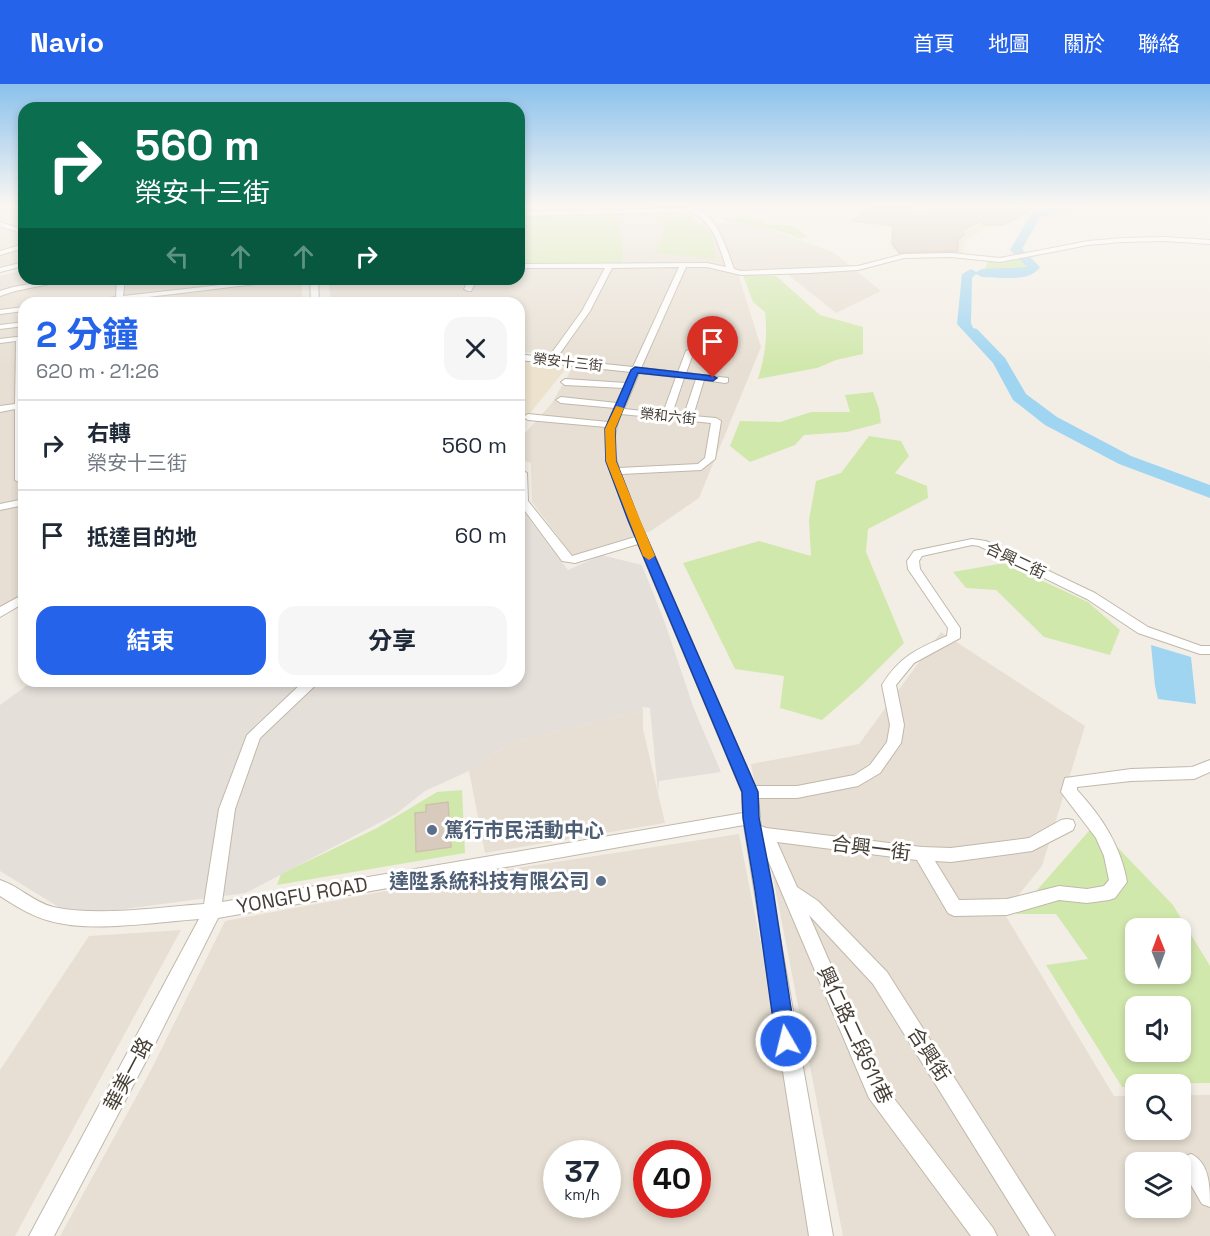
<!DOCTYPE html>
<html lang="zh-TW">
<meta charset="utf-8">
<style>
:root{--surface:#fff;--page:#f6f6f7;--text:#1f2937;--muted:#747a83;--line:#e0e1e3;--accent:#2563eb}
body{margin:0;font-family:"Space Grotesk","Noto Sans TC",sans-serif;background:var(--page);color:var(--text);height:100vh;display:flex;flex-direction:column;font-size:22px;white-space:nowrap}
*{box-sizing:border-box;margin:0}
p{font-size:20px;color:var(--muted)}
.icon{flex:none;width:33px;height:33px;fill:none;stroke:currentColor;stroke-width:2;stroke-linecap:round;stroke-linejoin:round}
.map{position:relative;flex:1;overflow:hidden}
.panel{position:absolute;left:18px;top:213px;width:507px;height:390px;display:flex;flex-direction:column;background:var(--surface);border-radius:18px;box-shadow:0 3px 9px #0003}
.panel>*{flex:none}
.guide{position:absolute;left:18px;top:18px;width:507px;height:183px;border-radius:18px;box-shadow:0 3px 9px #0003;background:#0b6e4f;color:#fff;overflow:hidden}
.needle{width:39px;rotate:359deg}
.buttons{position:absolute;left:1125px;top:834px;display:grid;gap:12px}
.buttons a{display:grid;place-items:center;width:66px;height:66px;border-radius:12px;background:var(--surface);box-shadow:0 3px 9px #0003;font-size:30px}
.speed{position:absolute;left:543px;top:1056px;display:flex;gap:12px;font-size:30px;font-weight:700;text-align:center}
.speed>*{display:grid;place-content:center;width:78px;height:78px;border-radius:50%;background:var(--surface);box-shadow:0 3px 9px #0003;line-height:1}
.speed small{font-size:15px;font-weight:400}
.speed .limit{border:9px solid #d22;background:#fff;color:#111}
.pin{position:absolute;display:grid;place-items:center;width:51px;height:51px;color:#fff;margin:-62px -26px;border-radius:50% 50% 50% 0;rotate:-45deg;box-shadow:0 0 6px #0007}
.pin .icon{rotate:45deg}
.me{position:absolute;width:66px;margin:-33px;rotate:352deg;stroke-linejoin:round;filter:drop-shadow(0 0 4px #0008)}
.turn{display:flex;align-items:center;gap:21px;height:126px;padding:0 18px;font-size:27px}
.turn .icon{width:78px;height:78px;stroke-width:2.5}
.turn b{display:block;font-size:42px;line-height:51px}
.lanes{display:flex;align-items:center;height:57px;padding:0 18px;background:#0003;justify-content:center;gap:30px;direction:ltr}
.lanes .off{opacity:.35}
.round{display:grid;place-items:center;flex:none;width:63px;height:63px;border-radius:18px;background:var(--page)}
.overview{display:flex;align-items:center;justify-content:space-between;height:102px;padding:0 18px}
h1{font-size:36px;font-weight:700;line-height:45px;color:var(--accent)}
.cta{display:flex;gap:12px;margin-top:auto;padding:12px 18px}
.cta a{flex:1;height:69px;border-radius:18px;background:var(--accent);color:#fff;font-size:24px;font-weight:700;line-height:69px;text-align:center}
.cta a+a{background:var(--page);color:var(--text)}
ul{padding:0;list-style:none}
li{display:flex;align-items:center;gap:18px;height:90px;padding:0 18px;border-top:2px solid var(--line)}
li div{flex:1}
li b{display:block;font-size:22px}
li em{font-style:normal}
header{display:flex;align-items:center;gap:36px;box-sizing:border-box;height:84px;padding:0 30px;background:var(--accent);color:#fff}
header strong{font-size:28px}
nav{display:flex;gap:33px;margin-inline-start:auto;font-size:21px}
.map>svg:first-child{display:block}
.residential{fill:#e7dfd3;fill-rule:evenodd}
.industrial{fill:#e5dfda}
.education{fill:#ece2ce}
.green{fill:#d1e8ad;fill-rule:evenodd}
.water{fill:#a0d5f1}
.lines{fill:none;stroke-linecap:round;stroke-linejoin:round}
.river{fill:#a0d5f1;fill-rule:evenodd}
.building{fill:#d8cbbd;stroke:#cfc0ad;stroke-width:1.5}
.minor-casing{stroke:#c1b8aa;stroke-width:2}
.minor{fill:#fff;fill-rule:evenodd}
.route{fill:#2563eb;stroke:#184099;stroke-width:1.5}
.slow{fill:#f59e0b}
.service-dot{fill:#5c6f8a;stroke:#fff;stroke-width:2}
.labels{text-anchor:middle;stroke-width:6;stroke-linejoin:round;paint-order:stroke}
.far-street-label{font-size:14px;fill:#453e34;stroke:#fff}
.street-label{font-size:16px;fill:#453e34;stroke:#fff}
.near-service-label{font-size:20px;font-weight:bold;fill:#4e5e75;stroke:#fff;text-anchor:start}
.near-street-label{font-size:20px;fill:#453e34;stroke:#fff}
</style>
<header>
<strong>Navio</strong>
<nav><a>首頁</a><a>地圖</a><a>關於</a><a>聯絡</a></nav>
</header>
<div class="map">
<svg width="1210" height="1152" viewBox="0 0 1210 1152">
<rect width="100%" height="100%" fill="#f3eee5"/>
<path class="residential" d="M 0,121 L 24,121 L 24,178 L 0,184 Z
M 519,121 L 695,121 L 683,124 L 677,139 L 751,139 L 833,168 L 881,207 L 836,229 L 786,189 L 738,190 L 761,263 L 699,414 L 651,447 L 572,471 L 532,418 L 531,379 L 519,375 L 519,356 L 552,319 L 579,272 L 519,268 L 519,219 L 331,219 L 328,195 L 519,195 Z
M 24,186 L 24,195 L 302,195 L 302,219 L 24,219 L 24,511 L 0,526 L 0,192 Z
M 941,548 L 1085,642 L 1042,782 L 1004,829 L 1114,1012 L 1135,1012 L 1136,1046 L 1180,1046 L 1181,1011 L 1210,1011 L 1210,1152 L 843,1152 L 751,680 L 859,660 ZM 1136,1078 L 1180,1078 L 1180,1124 L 1136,1124 Z
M 643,627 L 643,645 L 665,739 L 485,769 L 469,687 L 511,659 Z
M 739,750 L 819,1152 L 60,1152 L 151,986 L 225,837 L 477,790 ZM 556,1070 L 608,1070 L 608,1120 L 556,1120 ZM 646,1070 L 698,1070 L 698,1120 L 646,1120 Z
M 181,846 L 15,1152 L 0,1152 L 0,986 L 89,852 Z"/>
<path class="industrial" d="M 519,422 L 568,486 L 601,471 L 642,481 L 665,539 L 694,625 L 721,688 L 659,697 L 658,709 L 650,624 L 642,623 L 643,627 L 511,659 L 469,687 L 425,707 L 396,730 L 246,809 L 102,828 L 60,824 L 0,787 L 0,621 L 33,597 L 519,597 Z"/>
<path class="education" d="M 874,121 L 932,123 L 932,121 L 1082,121 L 1085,125 L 1068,123 L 1039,127 L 1024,131 L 997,144 L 988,143 L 965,157 L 962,170 L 902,171 L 891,164 L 894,145 L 850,137 Z
M 519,277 L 568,282 L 519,343 Z"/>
<path class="green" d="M 959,121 L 1080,121 L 1029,123 L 1001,127 Z
M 616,130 L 623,166 L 622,178 L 519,179 L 519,131 Z
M 688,130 L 711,149 L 716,175 L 656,169 L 665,145 L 660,134 Z
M 724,133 L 757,135 L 767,141 L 791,141 L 808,153 L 798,154 L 783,148 L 726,137 Z
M 1024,175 L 1030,187 L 983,190 L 988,177 Z
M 743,191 L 776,192 L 820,231 L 863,243 L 863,270 L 836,276 L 817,284 L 758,295 C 765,272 768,252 765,228 L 753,218 Z
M 873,308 L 879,325 L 881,339 L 847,348 L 804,351 L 795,361 L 750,378 L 730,362 L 740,337 L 780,338 L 811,328 L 850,328 L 845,311 Z
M 869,352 L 901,357 L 909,372 L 895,389 L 927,402 L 928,414 L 868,445 L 866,468 L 904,559 L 861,602 L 822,636 L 780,624 L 784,592 L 735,585 L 683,479 L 759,457 L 811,472 L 809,436 L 816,397 L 841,389 Z
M 1004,479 L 1088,518 L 1120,546 L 1110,571 L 1044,553 L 996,506 L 966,504 L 953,488 Z
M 462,706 L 465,769 L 277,801 L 281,790 L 377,744 L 437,708 Z
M 1095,740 L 1173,821 L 1210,882 L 1210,999 L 1136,1000 L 1135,1003 L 1122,1003 L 1046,881 L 1088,875 L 1056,830 L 1016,830 ZM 1136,844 L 1180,844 L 1180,890 L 1136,890 ZM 1136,922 L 1180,922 L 1180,968 L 1136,968 Z"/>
<path class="water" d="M 1151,561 L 1191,573 L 1196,620 L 1158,615 L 1155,602 Z"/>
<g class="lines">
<path class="river" d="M 1071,121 L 1076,122 L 1076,126 L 1040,133 L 1022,165 L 1040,183 C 1030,199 999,193 982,193 L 976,190 L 972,194 L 971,239 L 973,244 L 977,245 L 1005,274 L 1026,310 L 1057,333 L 1131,372 L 1210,401 L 1210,414 L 1119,380 L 1045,341 L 1013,316 L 993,279 L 957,240 L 962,190 L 971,185 L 976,188 L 982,185 L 1027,183 L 1010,166 L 1032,129 Z"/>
</g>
<path class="building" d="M 877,121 L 898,121 L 907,124 L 912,130 L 966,125 L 987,128 L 1028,128 L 1004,141 L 984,141 L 981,137 L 962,146 L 964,151 L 958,156 L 958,167 L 899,169 L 892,159 L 893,141 L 852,137 Z
M 448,718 L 451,763 L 416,768 L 415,729 L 426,728 L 426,721 Z"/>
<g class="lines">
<defs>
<path id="minor" d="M 0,121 L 9,121 L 0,125 Z
M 683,121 C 715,122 725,161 734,185 L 741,187 L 858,182 L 904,170 L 951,169 L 1000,174 L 1088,157 L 1122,154 L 1165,153 L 1210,156 L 1210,160 L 1165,157 L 1122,158 L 1088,161 L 1000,178 L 951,173 L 904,174 L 858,186 L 809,189 L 741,191 L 707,183 L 686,183 L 641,284 L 678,288 L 686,267 L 690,265 L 694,267 L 686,289 L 728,294 L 728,298 L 725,299 L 704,296 L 693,332 L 716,334 L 721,337 L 715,375 L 701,386 L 621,390 L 639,436 L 755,702 L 797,702 L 854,691 L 870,681 L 887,658 L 890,641 L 882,601 C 900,572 917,565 947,552 L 948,544 L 908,485 L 907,477 L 914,467 L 972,455 L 986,457 L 1095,509 L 1148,543 L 1201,562 L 1210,562 L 1210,570 L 1200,570 L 1138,549 L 1087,515 L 979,462 L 972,461 L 922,472 L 919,477 L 920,485 L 960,544 L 960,554 L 914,579 L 896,601 L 904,641 L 901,659 L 880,689 L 858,702 L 797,714 L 758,714 L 761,742 L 766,744 L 922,763 L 951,764 L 1029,754 L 1061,736 L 1067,735 L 1073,736 L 1075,741 L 1073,746 L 1032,767 L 951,778 L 935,777 L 959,816 L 1007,815 L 1059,802 L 1087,805 L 1104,802 L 1109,796 L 1104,772 L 1096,754 L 1061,708 L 1065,694 L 1131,685 L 1192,683 L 1210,676 L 1210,688 L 1194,695 L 1131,697 L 1077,703 L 1077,706 C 1102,733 1121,762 1127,798 L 1115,814 L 1109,816 L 1087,819 L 1059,816 L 1007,831 L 954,832 L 948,829 L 917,776 L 777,758 L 797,803 L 818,817 L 887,888 L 1055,1152 L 1030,1152 L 873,900 L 809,831 L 883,1000 L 993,1144 L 997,1152 L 971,1152 L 869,1014 L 765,769 L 833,1152 L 809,1152 L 744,741 L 218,834 L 155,960 L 54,1152 L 29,1152 L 199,835 C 154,838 92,849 50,837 C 31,832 16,822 0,812 L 0,796 C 19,802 33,818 53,823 C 98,833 158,823 204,820 L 219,725 L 247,651 L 304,597 L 320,597 L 260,654 L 235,725 L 222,818 L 743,729 L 742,708 L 638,460 L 575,479 L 562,477 L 519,419 L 519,387 L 522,386 L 527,389 L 528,417 L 572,472 L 635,453 L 606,377 L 606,343 L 528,336 L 523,333 L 528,330 L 608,338 L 615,324 L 561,319 L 556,316 L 561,313 L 617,319 L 624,304 L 565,301 L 561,298 L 565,295 L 626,299 L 631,288 L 519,276 L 519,270 L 548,274 L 582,227 L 605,184 L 519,184 L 519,180 L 707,179 L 726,183 C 719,162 714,137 690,128 L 519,132 L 519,128 L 684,124 ZM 679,183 L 633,283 L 556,275 L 590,227 L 612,184 ZM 639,289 L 676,293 L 663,329 L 624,325 ZM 684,294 L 696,295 L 684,331 L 672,330 ZM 621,330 L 711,339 L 705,374 L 698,380 L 619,384 C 612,366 614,346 621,330 Z
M 0,138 L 24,146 L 24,150 L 0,142 Z
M 24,160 L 24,164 L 0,171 L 0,167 Z
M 24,178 L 24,182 L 0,188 L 0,184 Z
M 58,195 L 74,195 L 15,207 L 0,212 L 0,207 L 13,203 Z
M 117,195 L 125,195 L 123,212 L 274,195 L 297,195 L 123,216 L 123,219 L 115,219 L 115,217 L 76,219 L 116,213 Z
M 310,195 L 318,195 L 319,219 L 311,219 Z
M 469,195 L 477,195 L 471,207 L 468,207 L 464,205 Z
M 236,214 L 239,214 L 239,218 L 203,219 Z
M 24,223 L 24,227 L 0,230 L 0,226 Z
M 24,238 L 24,242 L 0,245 L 0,241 Z
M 24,252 L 24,398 L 20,399 L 15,396 L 15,325 L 0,328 L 0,322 L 15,320 L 16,257 L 0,259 L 0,255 Z
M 24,415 L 24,421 L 0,426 L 0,420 Z
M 24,510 L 24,519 L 0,533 L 0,523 Z
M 1191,1070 C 1210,1079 1210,1103 1210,1123 L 1202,1120 L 1180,1082 L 1183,1073 Z"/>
</defs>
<use href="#minor" class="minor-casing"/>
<use href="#minor" class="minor"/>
</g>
<linearGradient id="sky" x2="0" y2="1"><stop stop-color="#8bc1ec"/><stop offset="0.43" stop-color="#faf7f3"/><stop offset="1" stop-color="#faf7f3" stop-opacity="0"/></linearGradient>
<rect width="1210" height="282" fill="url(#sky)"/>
<path class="route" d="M 635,283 L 713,292 L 717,294 L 713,297 L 638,289 L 615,345 L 616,377 L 639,436 L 758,708 L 759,734 L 773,806 L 796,957 L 793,963 L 786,966 L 779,963 L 776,957 L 755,806 L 743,734 L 742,708 L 628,436 L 606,377 L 605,345 L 631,286 Z"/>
<path class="slow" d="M 616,322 L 624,324 L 615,345 L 616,377 L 655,472 L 649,476 L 643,472 L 606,377 L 605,345 Z"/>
<g class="service-dot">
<circle cx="432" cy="746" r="6"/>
<circle cx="601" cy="797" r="6"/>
</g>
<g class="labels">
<g class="far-street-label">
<text transform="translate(568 278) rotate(6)" y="5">榮安十三街</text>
<text transform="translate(668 332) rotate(6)" y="5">榮和六街</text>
</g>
<g class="street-label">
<text transform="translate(1016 476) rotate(25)" y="6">合興二街</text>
</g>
<g class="near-service-label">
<text x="444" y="753">篤行市民活動中心</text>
<text x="589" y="804" text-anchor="end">達陞系統科技有限公司</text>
</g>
<g class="near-street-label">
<text transform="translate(871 764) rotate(7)" y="7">合興一街</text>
<text transform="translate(302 811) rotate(-10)" y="7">YONGFU ROAD</text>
<text transform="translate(855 951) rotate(65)" y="7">興仁路二段611巷</text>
<text transform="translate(929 970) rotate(57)" y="7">合興街</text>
<text transform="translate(128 990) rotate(-62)" y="7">華美一路</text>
</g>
</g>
</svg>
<div class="buttons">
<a><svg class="needle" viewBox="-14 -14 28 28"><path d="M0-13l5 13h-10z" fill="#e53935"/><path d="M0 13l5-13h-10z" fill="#747a83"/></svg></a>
<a><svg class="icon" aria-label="sound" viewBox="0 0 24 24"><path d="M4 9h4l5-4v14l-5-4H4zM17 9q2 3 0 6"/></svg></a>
<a><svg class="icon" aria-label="search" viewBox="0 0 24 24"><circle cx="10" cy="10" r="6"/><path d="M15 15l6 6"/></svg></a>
<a><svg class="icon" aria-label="layers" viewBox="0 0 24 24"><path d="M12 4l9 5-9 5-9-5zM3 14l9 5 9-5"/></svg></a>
</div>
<div class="speed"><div>37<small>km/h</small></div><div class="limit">40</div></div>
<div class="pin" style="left:713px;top:294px;background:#d93025"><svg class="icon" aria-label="arrive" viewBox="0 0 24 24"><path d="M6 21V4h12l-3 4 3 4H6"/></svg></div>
<svg class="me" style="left:786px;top:957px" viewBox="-20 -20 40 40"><circle r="17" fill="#2563eb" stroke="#fff" stroke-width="3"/><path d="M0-11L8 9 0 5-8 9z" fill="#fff"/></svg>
<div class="guide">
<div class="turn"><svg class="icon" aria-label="right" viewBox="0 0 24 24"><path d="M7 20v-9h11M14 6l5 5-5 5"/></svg><div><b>560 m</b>榮安十三街</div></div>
<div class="lanes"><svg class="icon off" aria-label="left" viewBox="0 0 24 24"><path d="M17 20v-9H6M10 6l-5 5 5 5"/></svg><svg class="icon off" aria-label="ahead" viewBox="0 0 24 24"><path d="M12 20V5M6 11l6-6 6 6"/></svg><svg class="icon off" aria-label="ahead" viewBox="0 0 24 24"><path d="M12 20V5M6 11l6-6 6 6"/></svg><svg class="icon" aria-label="right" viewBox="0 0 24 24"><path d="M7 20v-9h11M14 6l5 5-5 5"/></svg></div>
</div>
<section class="panel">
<div class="overview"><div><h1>2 分鐘</h1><p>620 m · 21:26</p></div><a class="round"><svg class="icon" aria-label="close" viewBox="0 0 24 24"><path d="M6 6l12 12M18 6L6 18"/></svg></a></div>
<ul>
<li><svg class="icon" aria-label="right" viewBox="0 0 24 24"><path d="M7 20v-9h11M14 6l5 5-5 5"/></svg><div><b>右轉</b><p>榮安十三街</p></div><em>560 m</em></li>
<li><svg class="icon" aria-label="arrive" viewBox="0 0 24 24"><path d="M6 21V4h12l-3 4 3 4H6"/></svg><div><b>抵達目的地</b></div><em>60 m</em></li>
</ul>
<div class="cta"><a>結束</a><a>分享</a></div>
</section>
</div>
